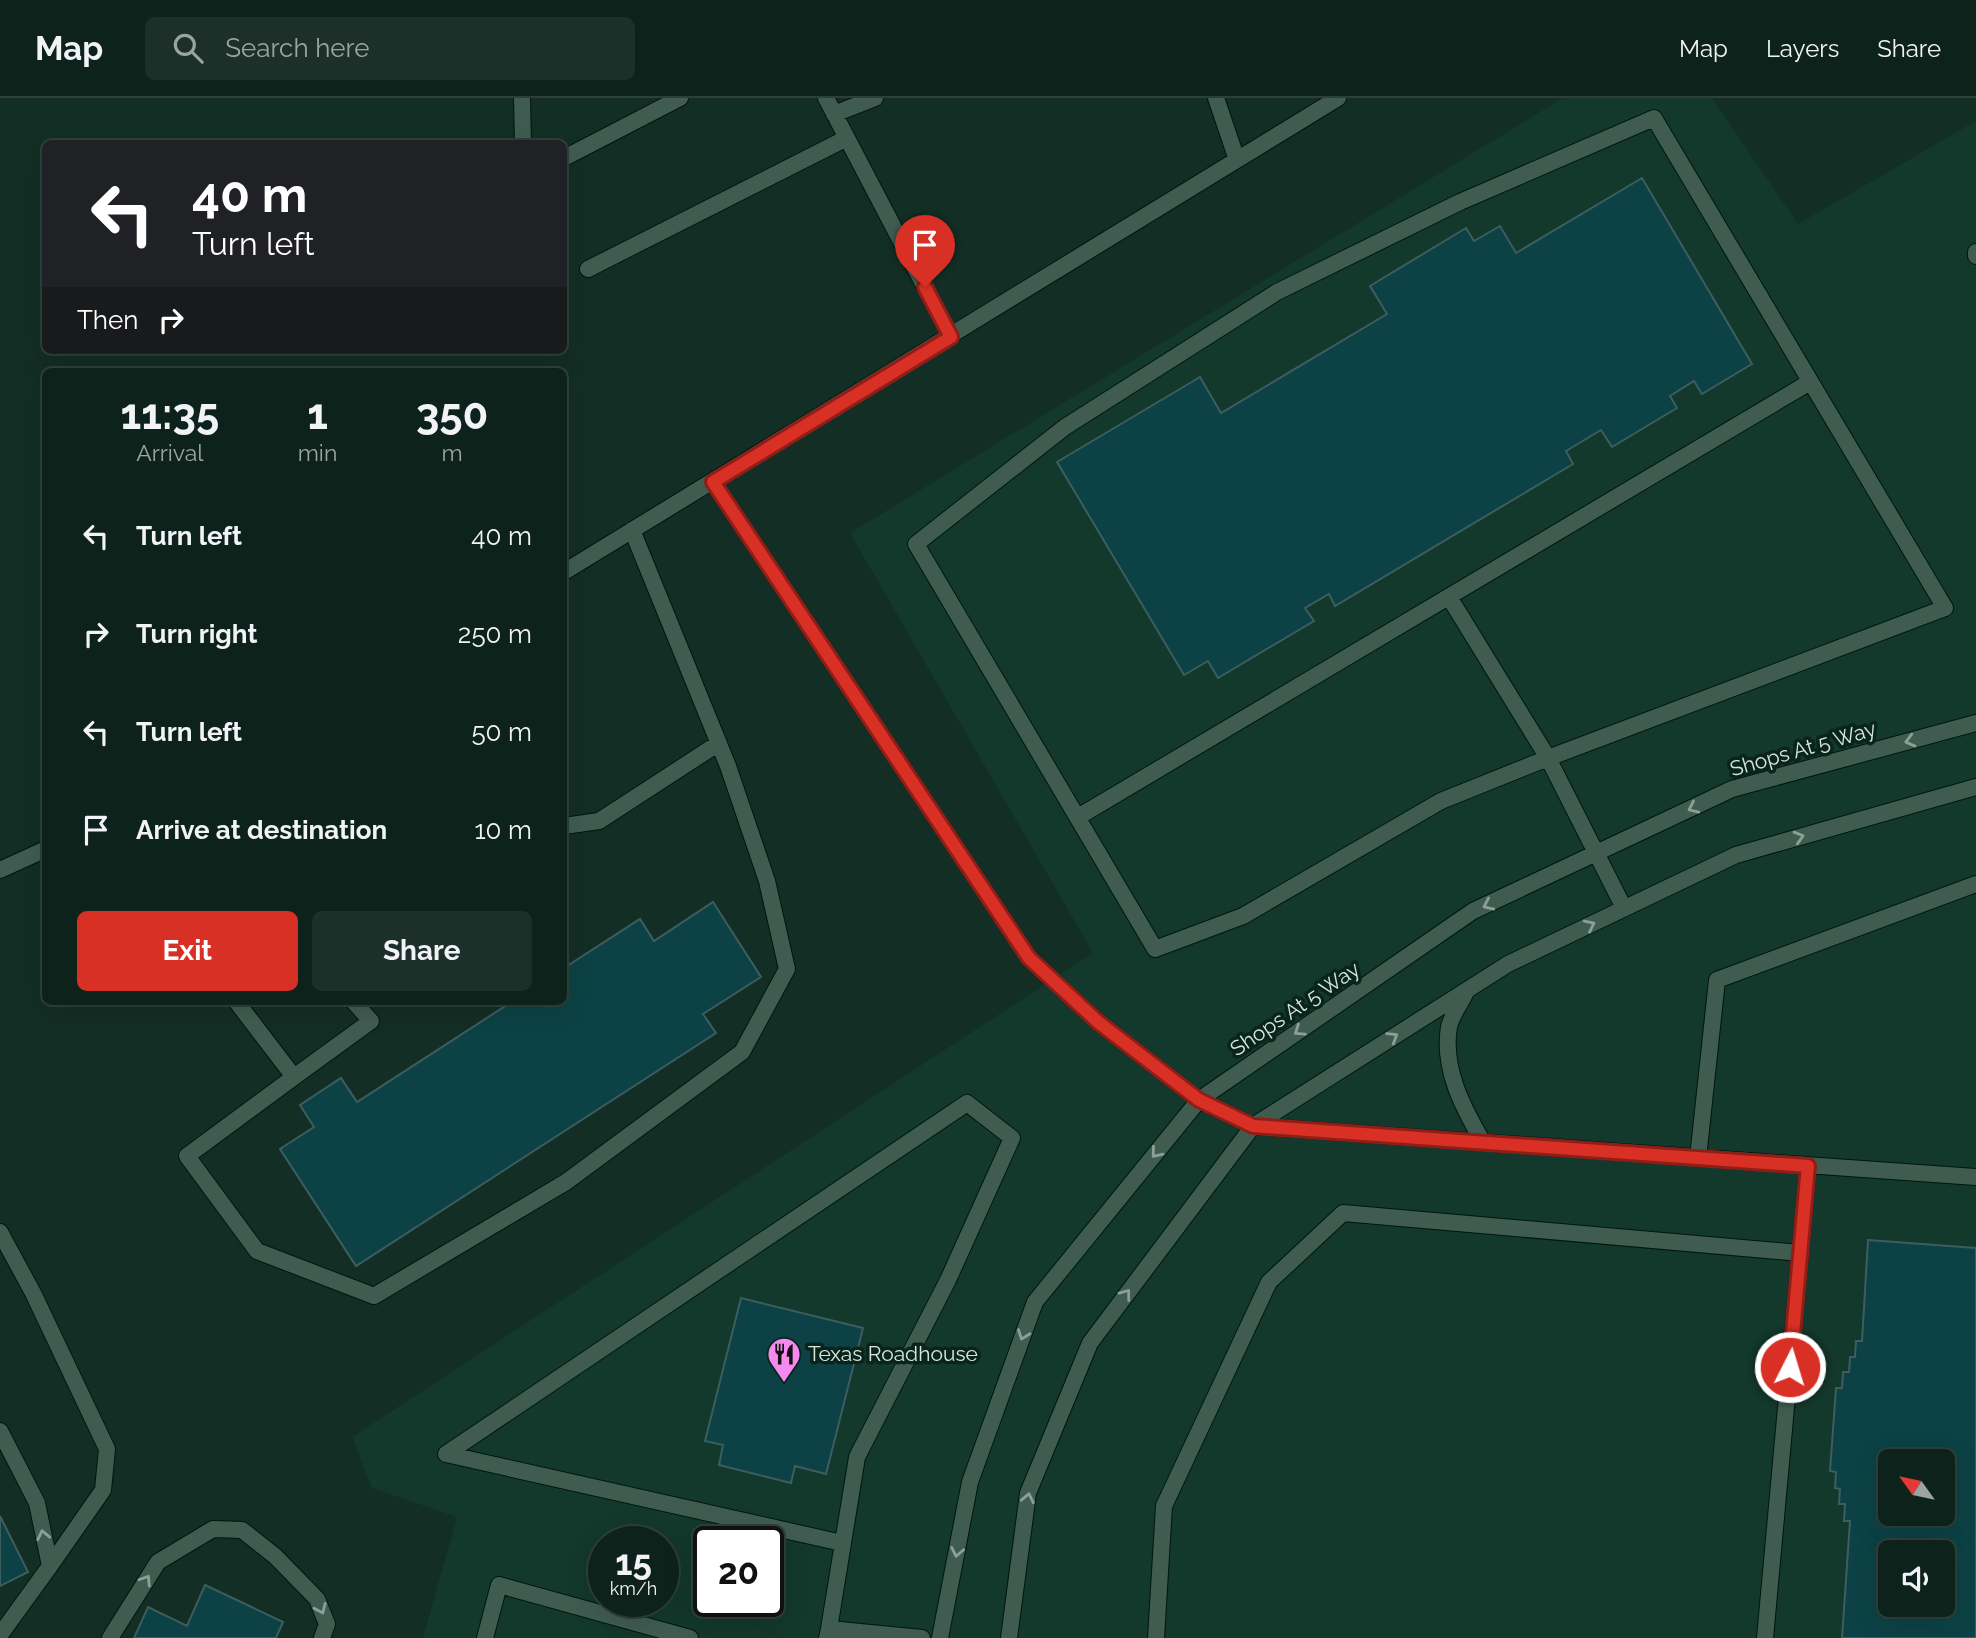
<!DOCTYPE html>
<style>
:root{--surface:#0e221c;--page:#1c2f29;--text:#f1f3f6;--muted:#9ba4a3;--line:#2e3f3b;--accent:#d93025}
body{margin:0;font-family:Raleway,sans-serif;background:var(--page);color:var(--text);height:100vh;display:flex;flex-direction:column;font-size:26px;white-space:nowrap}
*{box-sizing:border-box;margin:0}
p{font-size:23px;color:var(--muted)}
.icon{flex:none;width:38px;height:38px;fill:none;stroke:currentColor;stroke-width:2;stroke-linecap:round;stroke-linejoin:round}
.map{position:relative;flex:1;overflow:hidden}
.side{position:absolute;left:42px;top:270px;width:525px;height:637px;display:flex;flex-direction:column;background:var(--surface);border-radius:10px;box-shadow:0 7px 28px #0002,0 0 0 2px var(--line)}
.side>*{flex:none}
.top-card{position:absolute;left:42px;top:42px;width:525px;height:214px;border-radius:10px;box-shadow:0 7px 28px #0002,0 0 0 2px var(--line);background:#202124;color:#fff;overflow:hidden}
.needle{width:46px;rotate:303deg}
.controls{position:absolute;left:1878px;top:1351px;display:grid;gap:14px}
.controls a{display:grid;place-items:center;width:77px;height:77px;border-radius:10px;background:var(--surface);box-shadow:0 7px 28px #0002,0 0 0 2px var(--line);font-size:35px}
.speed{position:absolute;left:588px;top:1428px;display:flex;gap:14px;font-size:35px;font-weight:700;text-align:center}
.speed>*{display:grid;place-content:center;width:91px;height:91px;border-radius:50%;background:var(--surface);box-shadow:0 7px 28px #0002,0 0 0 2px var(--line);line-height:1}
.speed small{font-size:18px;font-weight:400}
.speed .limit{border:4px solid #111;border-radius:10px;background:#fff;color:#111}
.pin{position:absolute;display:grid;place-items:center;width:60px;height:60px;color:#fff;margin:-72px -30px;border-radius:50% 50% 50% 0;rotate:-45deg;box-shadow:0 0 7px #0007}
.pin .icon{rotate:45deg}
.me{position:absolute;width:77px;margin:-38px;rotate:5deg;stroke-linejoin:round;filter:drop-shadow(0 0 5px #0008)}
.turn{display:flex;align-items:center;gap:24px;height:147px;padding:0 35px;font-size:32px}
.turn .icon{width:91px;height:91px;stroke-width:2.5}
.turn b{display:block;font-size:49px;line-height:60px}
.then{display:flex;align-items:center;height:66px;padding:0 35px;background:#0003;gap:14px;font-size:26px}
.eta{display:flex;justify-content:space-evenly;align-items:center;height:119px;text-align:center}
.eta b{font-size:42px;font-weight:700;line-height:49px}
.button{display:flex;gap:14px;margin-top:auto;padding:14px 35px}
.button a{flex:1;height:80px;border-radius:10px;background:var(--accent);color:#fff;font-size:28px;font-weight:700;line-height:80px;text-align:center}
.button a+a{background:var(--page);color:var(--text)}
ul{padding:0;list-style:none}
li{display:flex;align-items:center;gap:21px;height:98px;padding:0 35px}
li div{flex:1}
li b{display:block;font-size:26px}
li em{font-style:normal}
header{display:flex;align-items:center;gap:42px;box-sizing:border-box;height:98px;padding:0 35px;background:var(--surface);border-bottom:2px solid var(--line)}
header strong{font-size:33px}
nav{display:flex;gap:38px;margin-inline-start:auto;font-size:24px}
.search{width:490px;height:63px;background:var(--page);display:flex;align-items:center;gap:18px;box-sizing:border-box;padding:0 24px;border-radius:10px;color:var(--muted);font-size:26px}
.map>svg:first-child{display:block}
.built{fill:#13382c;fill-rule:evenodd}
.building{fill:#0c4245;stroke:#3d5d5f;stroke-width:2;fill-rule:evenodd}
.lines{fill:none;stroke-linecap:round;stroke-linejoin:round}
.service-casing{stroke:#00160e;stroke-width:18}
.service{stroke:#405c51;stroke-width:16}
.oneway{stroke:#8ba198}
.route-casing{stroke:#8d1f18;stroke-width:18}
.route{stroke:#d93025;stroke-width:12}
.labels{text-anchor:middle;stroke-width:7;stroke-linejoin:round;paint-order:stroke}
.street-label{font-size:21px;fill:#d6e6df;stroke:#09241b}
.poi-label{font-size:21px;fill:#d6e6df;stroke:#09241b;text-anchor:start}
</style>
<header>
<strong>Map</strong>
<div class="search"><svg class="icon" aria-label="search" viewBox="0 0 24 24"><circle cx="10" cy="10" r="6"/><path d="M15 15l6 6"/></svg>Search here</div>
<nav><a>Map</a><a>Layers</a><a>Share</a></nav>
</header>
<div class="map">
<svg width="1976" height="1540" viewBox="0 0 1976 1540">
<rect width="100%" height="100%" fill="#132e25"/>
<path class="built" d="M 1563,0 L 1712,0 L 1798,126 L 1976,23 L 1976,1540 L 423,1540 L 457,1419 L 372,1390 L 352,1339 L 1093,855 L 850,435 ZM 1890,1363 L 1942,1363 L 1942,1416 L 1890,1416 ZM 604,1444 L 663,1444 L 663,1503 L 604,1503 ZM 709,1444 L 768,1444 L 768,1503 L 709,1503 ZM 1890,1454 L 1942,1454 L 1942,1507 L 1890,1507 Z"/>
<path class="building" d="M 1642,80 L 1752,266 L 1702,296 L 1694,283 L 1670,298 L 1677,310 L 1612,349 L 1601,332 L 1566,353 L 1573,366 L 1335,508 L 1329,496 L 1305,510 L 1314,523 L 1218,580 L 1208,563 L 1184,577 L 1057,364 L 1200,279 L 1221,315 L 1387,216 L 1370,188 L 1466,130 L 1474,143 L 1500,128 L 1516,155 Z
M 713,804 L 761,879 L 703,916 L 716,935 L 356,1168 L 280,1051 L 314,1029 L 300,1007 L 341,980 L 357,1004 L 513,903 L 564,903 L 564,870 L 640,821 L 654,843 Z
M 1868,1142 L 1976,1150 L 1976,1540 L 1842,1540 L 1850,1423 L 1844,1423 L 1845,1406 L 1839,1406 L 1840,1391 L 1835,1390 L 1836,1374 L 1830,1373 L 1836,1290 L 1842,1290 L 1843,1274 L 1849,1274 L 1850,1259 L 1855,1259 L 1856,1243 L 1862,1243 ZM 1890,1363 L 1942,1363 L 1942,1416 L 1890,1416 ZM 1890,1454 L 1942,1454 L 1942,1507 L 1890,1507 Z
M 741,1200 L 863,1230 L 826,1376 L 795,1368 L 791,1385 L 719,1367 L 723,1347 L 705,1343 Z
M 0,1418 L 28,1474 L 0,1488 Z
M 205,1487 L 283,1524 L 276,1540 L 134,1540 L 148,1509 L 187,1528 Z"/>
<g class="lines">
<defs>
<path id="service" d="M 522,0 L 523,46
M 826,0 L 951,239
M 1216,0 L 1237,62
M 834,16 L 875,0
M 564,60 L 680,0
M 1976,154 L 1976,158
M 588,171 L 847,40
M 713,384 L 1029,860 L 1098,924 L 1199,1002 L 1253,1028 L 1976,1079
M 564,474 L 1338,0
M 1449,499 L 1548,660 L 1441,703 L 1243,818 L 1155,851 L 916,446 L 1065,329 L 1277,194 L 1460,104 L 1654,20 L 1945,510 L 1548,660 L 1624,810
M 1078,719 L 1810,284
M 564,728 L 599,723 L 719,645
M 0,772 L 46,751
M 1466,894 C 1461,905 1451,918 1449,929 C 1442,970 1463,1010 1483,1044
M 236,903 L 294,979 L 187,1058 L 257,1153 L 374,1198 L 566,1084 L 742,954 L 787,871 L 767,783 L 728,668 L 632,432
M 294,979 L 371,923 L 353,903
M 1698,1060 L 1717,882 L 1976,786
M 0,1134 L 33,1195 L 107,1351 L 103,1392 L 50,1468
M 0,1333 L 37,1405 L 50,1468 L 0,1537
M 829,1531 L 922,1540
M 110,1540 L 158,1464 L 213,1431 L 242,1432 L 275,1458 L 317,1501 L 327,1526 L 322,1540
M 485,1540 L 499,1487 L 690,1540
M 827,1540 L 829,1531 L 857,1359 L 948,1182 L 1012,1040 L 967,1005 L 446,1356 L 842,1445
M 940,1540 L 970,1384 L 1035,1204 L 1199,1002 L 1473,813 L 1732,691 L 1976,625
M 1009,1540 L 1028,1395 L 1090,1245 L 1253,1028 L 1508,866 L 1736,757 L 1976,689
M 1156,1540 L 1164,1408 L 1269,1184 L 1343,1115 L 1800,1155
M 1765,1540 L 1808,1068"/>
</defs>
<use href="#service" class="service-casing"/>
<use href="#service" class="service"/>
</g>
<defs><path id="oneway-chevron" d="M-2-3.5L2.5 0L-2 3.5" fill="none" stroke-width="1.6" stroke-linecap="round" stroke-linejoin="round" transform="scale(1.75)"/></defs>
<g class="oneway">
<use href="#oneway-chevron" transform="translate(1910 643) rotate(165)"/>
<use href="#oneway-chevron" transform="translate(1693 710) rotate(155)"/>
<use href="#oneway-chevron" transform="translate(1799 739) rotate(-16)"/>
<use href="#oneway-chevron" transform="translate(1488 807) rotate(155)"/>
<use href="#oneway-chevron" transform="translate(1590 827) rotate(-26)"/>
<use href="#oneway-chevron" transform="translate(1299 933) rotate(146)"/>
<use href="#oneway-chevron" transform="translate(1393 939) rotate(-32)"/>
<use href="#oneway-chevron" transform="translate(1156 1055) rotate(129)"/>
<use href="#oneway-chevron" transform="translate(1126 1196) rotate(-53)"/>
<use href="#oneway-chevron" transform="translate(1023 1237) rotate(110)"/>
<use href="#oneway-chevron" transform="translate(1028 1400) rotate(-78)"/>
<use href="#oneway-chevron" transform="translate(43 1437) rotate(-102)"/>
<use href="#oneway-chevron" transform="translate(957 1454) rotate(101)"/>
<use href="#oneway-chevron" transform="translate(146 1482) rotate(-58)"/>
<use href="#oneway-chevron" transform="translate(321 1511) rotate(66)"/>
</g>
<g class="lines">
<defs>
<path id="route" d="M 925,189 L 951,239 L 713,384 L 1029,860 L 1098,924 L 1199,1002 L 1253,1028 L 1808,1068 L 1790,1269"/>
</defs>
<use href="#route" class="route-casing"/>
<use href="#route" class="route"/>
</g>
<defs>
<symbol id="restaurant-pin" viewBox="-11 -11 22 30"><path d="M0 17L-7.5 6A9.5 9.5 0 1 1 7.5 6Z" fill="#f589ef" stroke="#09241b"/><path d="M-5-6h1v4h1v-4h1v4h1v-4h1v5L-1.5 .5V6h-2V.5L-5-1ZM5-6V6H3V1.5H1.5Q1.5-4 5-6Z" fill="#111"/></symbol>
</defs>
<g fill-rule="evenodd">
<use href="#restaurant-pin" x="765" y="1237" width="38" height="52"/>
</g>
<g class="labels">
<g class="street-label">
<text transform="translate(1803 651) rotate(-16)" y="7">Shops At 5 Way</text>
<text transform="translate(1295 911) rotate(-34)" y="7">Shops At 5 Way</text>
</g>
<g class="poi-label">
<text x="808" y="1263">Texas Roadhouse</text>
</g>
</g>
</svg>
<div class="controls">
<a><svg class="needle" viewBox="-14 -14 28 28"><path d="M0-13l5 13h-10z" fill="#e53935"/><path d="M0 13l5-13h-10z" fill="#9ba4a3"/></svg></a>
<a><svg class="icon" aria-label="sound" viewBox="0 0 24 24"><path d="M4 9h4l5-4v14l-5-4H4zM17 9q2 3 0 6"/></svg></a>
</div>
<div class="speed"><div>15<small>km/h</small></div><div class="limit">20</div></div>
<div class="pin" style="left:925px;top:189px;background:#d93025"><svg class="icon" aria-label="arrive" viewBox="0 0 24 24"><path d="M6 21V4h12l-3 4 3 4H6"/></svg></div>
<svg class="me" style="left:1790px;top:1269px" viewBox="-20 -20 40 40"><circle r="17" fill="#d93025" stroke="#fff" stroke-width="3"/><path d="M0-11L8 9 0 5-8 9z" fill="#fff"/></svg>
<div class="top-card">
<div class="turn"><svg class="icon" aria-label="left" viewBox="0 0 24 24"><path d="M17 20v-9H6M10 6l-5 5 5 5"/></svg><div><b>40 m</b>Turn left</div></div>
<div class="then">Then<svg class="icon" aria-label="right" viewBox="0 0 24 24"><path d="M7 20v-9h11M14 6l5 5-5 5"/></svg></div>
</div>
<section class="side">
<div class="eta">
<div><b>11:35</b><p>Arrival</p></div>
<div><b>1</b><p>min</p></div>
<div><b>350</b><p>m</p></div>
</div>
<ul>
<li><svg class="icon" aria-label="left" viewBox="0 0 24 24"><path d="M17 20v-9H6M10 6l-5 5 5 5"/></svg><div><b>Turn left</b></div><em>40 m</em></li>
<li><svg class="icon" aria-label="right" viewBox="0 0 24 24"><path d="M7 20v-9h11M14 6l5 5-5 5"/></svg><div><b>Turn right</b></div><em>250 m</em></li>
<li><svg class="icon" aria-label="left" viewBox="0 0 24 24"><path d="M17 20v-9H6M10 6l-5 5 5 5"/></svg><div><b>Turn left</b></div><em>50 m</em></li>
<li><svg class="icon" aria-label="arrive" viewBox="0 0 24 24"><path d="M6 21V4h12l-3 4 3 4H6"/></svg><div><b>Arrive at destination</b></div><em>10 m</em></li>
</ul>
<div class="button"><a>Exit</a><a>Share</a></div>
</section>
</div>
